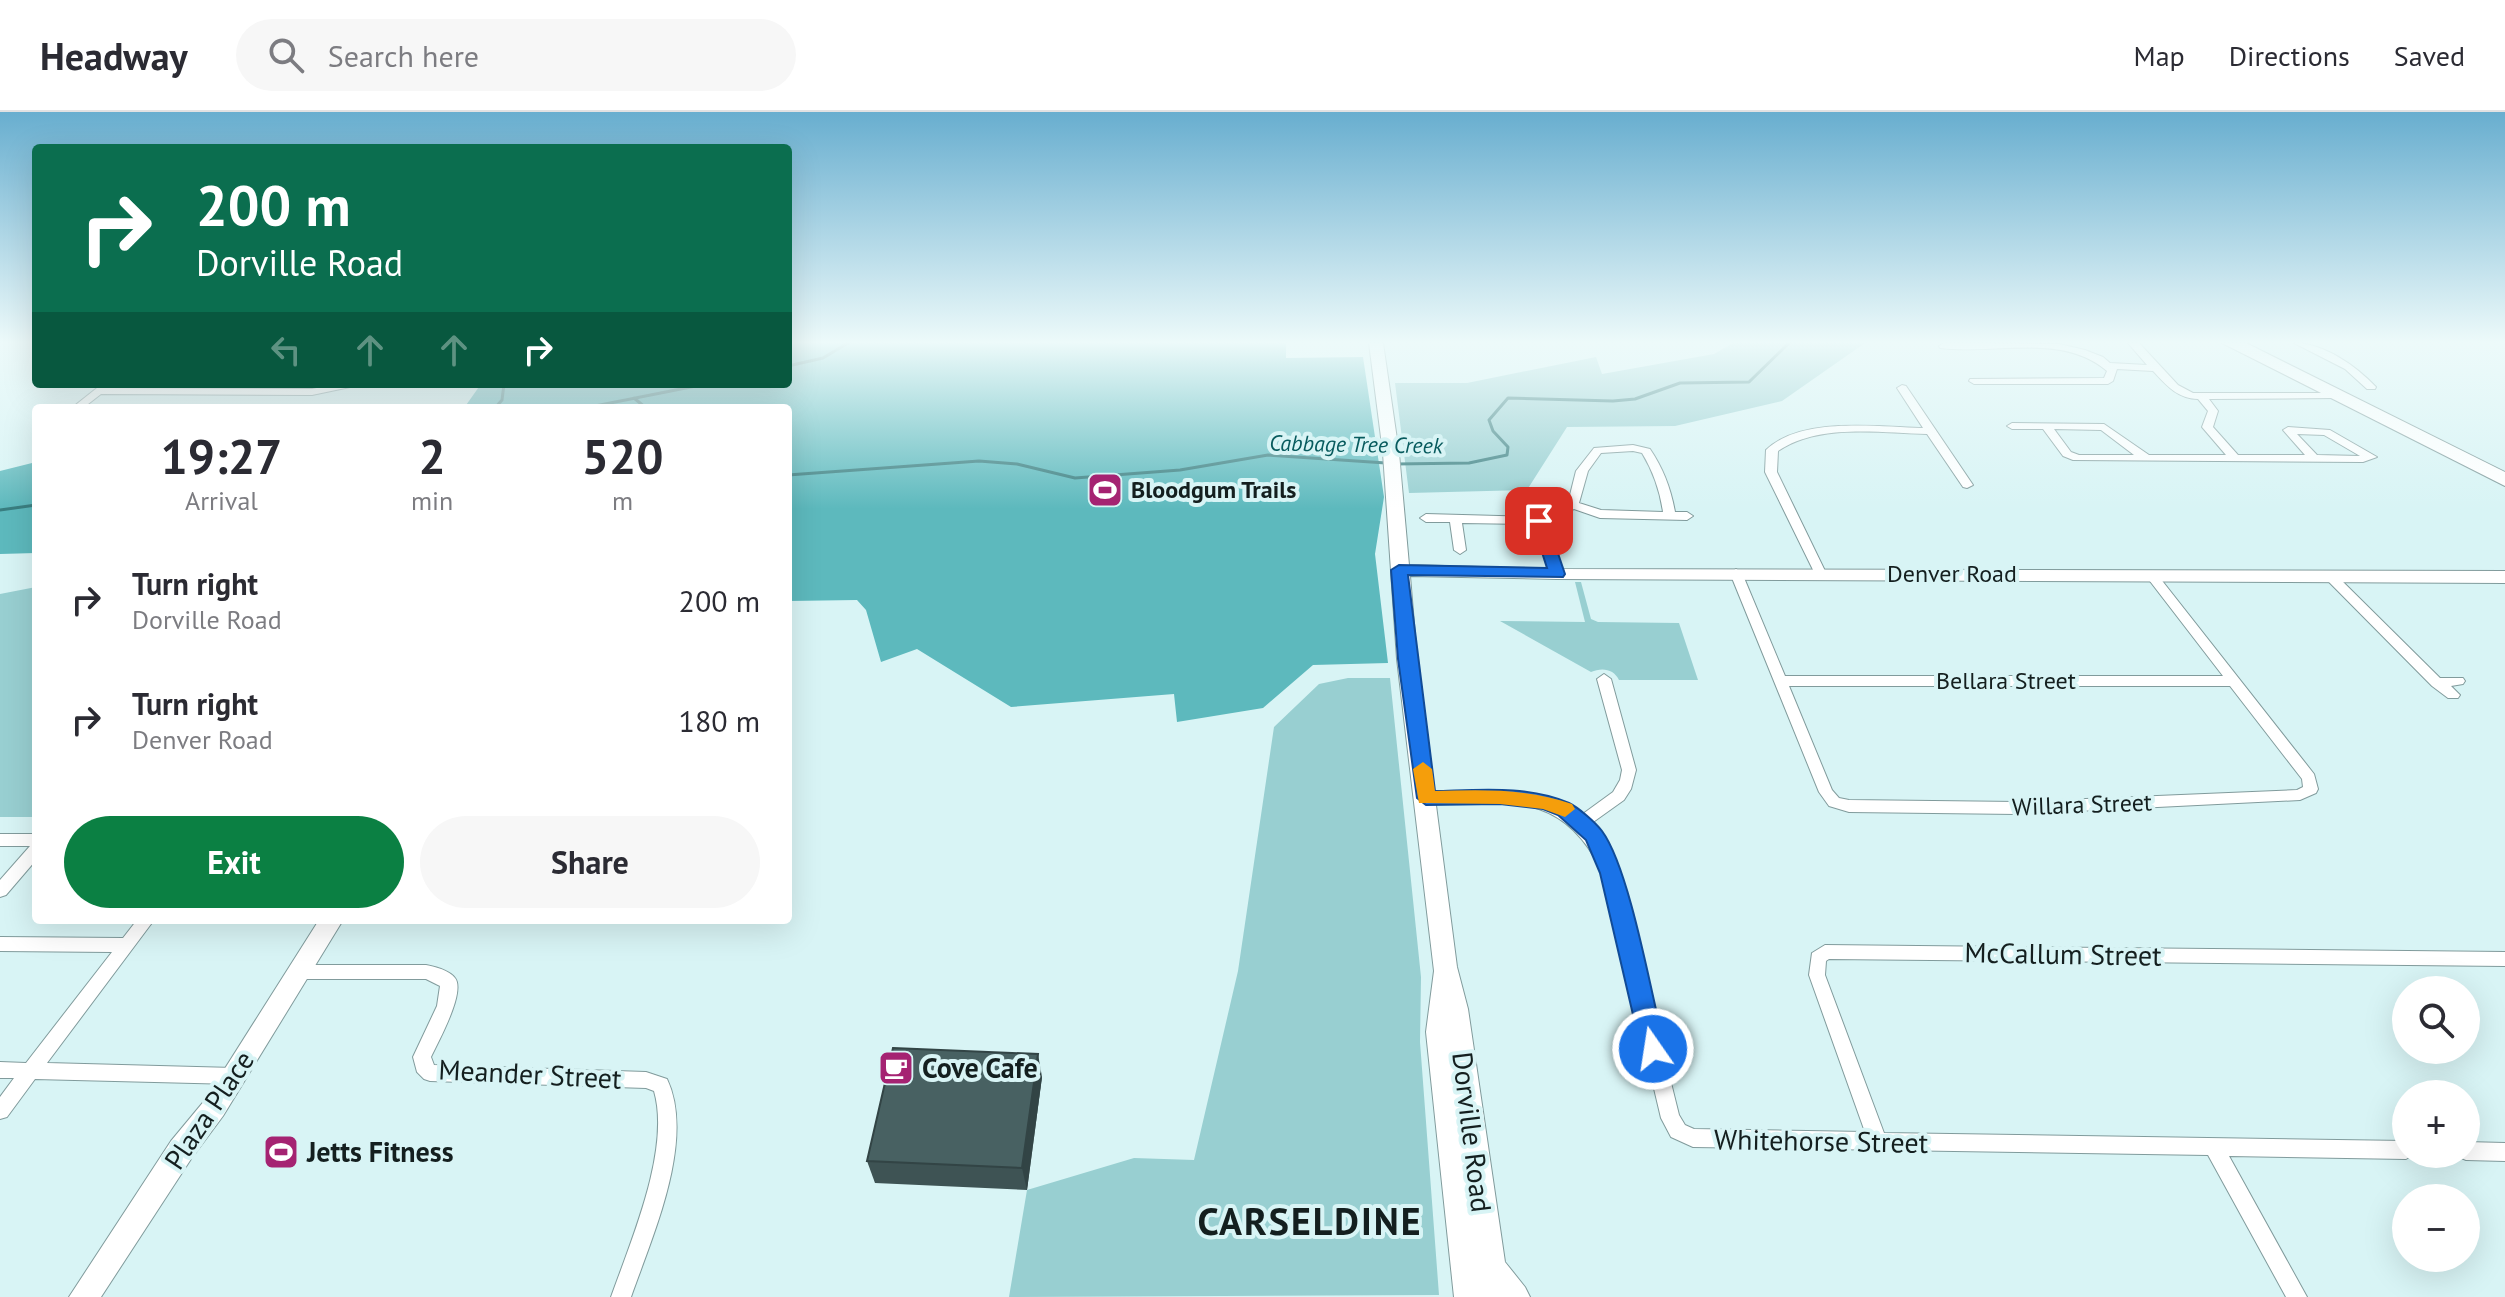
<!DOCTYPE html>
<meta charset="utf-8">
<style>
:root{--surface:#fff;--page:#f7f7f7;--text:#2b2b33;--muted:#7c7c81;--line:#e1e1e2;--accent:#0b8043}
body{margin:0;font-family:"PT Sans",sans-serif;background:var(--page);color:var(--text);height:100vh;display:flex;flex-direction:column;font-size:30px;white-space:nowrap}
*{box-sizing:border-box;margin:0}
p{font-size:26px;color:var(--muted)}
.icon{flex:none;width:44px;height:44px;fill:none;stroke:currentColor;stroke-width:2;stroke-linecap:round;stroke-linejoin:round}
.map{position:relative;flex:1;overflow:hidden}
.details{position:absolute;left:32px;top:292px;width:760px;height:520px;display:flex;flex-direction:column;background:var(--surface);border-radius:8px;box-shadow:0 8px 32px #0002}
.details>*{flex:none}
.hud{position:absolute;left:32px;top:32px;width:760px;height:244px;border-radius:8px;box-shadow:0 8px 32px #0002;background:#0b6e4f;color:#fff;overflow:hidden}
.controls{position:absolute;left:2392px;top:864px;display:grid;gap:16px}
.controls a{display:grid;place-items:center;width:88px;height:88px;border-radius:50%;background:var(--surface);box-shadow:0 8px 32px #0002;font-size:40px}
.pin{position:absolute;display:grid;place-items:center;width:68px;height:68px;color:#fff;margin:-34px;border-radius:16px;box-shadow:0 4px 12px #0006}
.me{position:absolute;width:88px;margin:-44px;rotate:347deg;stroke-linejoin:round;filter:drop-shadow(0 0 6px #0008)}
.turn{display:flex;align-items:center;gap:28px;height:168px;padding:0 32px;font-size:36px}
.turn .icon{width:104px;height:104px;stroke-width:2.5}
.turn b{display:block;font-size:56px;line-height:68px}
.lanes{display:flex;align-items:center;height:76px;padding:0 32px;background:#0003;justify-content:center;gap:40px;direction:ltr}
.lanes .off{opacity:.35}
.eta{display:flex;justify-content:space-evenly;align-items:center;height:136px;text-align:center}
.eta b{font-size:48px;font-weight:700;line-height:56px}
.action{display:flex;gap:16px;margin-top:auto;padding:16px 32px}
.action a{flex:1;height:92px;border-radius:48px;background:var(--accent);color:#fff;font-size:32px;font-weight:700;line-height:92px;text-align:center}
.action a+a{background:var(--page);color:var(--text)}
ul{padding:0;list-style:none}
li{display:flex;align-items:center;gap:24px;height:120px;padding:0 32px}
li div{flex:1}
li b{display:block;font-size:30px}
li em{font-style:normal}
header{display:flex;align-items:center;gap:48px;box-sizing:border-box;height:112px;padding:0 40px;background:var(--surface);border-bottom:2px solid var(--line)}
header strong{font-size:38px}
nav{display:flex;gap:44px;margin-inline-start:auto;font-size:28px}
.search{width:560px;height:72px;background:var(--page);display:flex;align-items:center;gap:20px;box-sizing:border-box;padding:0 28px;border-radius:44px;color:var(--muted);font-size:30px}
.map>svg:first-child{display:block}
.green{fill:#98cfd1}
.forest{fill:#5db9bd}
.lines{fill:none;stroke-linecap:round;stroke-linejoin:round}
.stream{stroke:#397e80;stroke-width:3}
.street-casing{stroke:#819b9c;stroke-width:2}
.secondary-casing{stroke:#819b9c;stroke-width:2}
.highway-casing{stroke:#819b9c;stroke-width:2}
.street{fill:#fff;fill-rule:evenodd}
.secondary{fill:#fff;fill-rule:evenodd}
.highway{fill:#fff;fill-rule:evenodd}
.wall{fill:#3e5354}
.shaded-wall{fill:#324445}
.building{fill:#486162;stroke:#324445;stroke-width:2}
.route{fill:#1a73e8;stroke:#114b97;stroke-width:2}
.slow{fill:#f59e0b}
.labels{text-anchor:middle;stroke-width:8;stroke-linejoin:round;paint-order:stroke}
.far-water-label{font-size:22px;font-style:italic;fill:#085b5e;stroke:#d8f4f5}
.poi-label{font-size:24px;font-weight:bold;fill:#141f1f;stroke:#d8f4f5;text-anchor:start}
.street-label{font-size:24px;fill:#141f1f;stroke:#d8f4f5}
.near-street-label{font-size:28px;fill:#141f1f;stroke:#d8f4f5}
.near-poi-label{font-size:28px;font-weight:bold;fill:#141f1f;stroke:#d8f4f5;text-anchor:start}
.near-district-label{font-size:38px;font-weight:bold;letter-spacing:2px;fill:#141f1f;stroke:#d8f4f5}
</style>
<header>
<strong>Headway</strong>
<div class="search"><svg class="icon" aria-label="search" viewBox="0 0 24 24"><circle cx="10" cy="10" r="6"/><path d="M15 15l6 6"/></svg>Search here</div>
<nav><a>Map</a><a>Directions</a><a>Saved</a></nav>
</header>
<div class="map">
<svg width="2505" height="1185" viewBox="0 0 2505 1185">
<rect width="100%" height="100%" fill="#d8f4f5"/>
<path class="green" d="M 1733,231 L 1865,231 L 1782,289 L 1675,314 L 1567,315 L 1527,378 L 1409,381 L 1395,271 L 1467,271 L 1596,245 L 1602,262 L 1714,242 Z
M 1575,470 L 1581,470 L 1591,507 L 1598,510 L 1679,511 L 1698,568 L 1619,568 C 1614,557 1602,555 1591,560 L 1500,509 L 1585,510 Z
M 36,475 L 36,705 L 0,705 L 0,482 Z
M 1348,566 L 1390,566 L 1421,865 L 1420,930 L 1439,1183 L 1009,1185 L 1027,1078 L 1134,1046 L 1194,1048 L 1238,859 L 1274,615 L 1319,572 Z"/>
<path class="forest" d="M 788,231 L 1286,231 L 1286,246 L 1363,245 L 1384,385 L 1375,442 L 1388,551 L 1313,553 L 1263,596 L 1177,610 L 1174,582 L 1011,595 L 917,537 L 881,550 L 866,498 L 857,488 L 788,489 L 788,296 L 464,296 L 481,272 L 788,272 Z
M 36,350 L 36,441 L 0,442 L 0,359 Z"/>
<g class="lines">
<path class="stream" d="M 788,254 L 823,246 L 848,231
M 634,286 L 646,296
M 495,296 L 502,288 L 504,272
M 585,296 L 706,272
M 1395,352 L 1469,351 L 1507,343 L 1508,335 L 1493,319 L 1489,308 L 1508,286 L 1613,289 L 1635,287 L 1680,271 L 1749,270 L 1789,231
M 788,363 L 979,349 L 1017,352 L 1075,366 L 1180,358 L 1268,343 L 1386,351
M 0,398 L 36,393"/>
<defs>
<path id="street" d="M 1944,231 L 2059,232 L 2085,238 L 2103,245 L 2110,251 L 2147,253 L 2128,231 L 2139,231 L 2178,273 L 2193,281 L 2340,281 L 2341,283 L 2336,286 L 2209,287 L 2218,299 L 2213,315 L 2238,343 L 2305,343 L 2283,318 L 2288,315 L 2330,318 L 2377,345 L 2363,350 L 2073,348 L 2063,344 L 2043,317 L 2012,317 L 2007,314 L 2012,311 L 2104,312 L 2149,343 L 2226,343 L 2202,315 L 2208,299 L 2198,287 C 2178,287 2166,273 2153,259 L 2117,257 L 2113,269 L 2108,272 L 1974,272 L 1969,269 L 1970,267 L 2104,266 L 2107,259 C 2062,220 1993,243 1940,236 L 1939,234 ZM 2054,317 L 2101,318 L 2134,343 L 2079,343 L 2071,340 ZM 2297,322 L 2324,323 L 2360,344 L 2317,343 Z
M 2294,231 C 2324,231 2356,254 2376,275 L 2375,277 L 2367,277 L 2345,257 Z
M 336,272 L 356,272 L 355,274 L 312,283 L 101,282 L 83,296 L 73,295 L 102,272 L 107,273 L 108,276 L 312,277 Z
M 1902,273 L 1906,274 L 1973,373 L 1967,376 L 1963,375 L 1927,322 C 1880,321 1819,311 1778,339 L 1777,360 L 1826,461 L 1820,465 L 1816,464 L 1765,360 L 1766,338 C 1801,304 1878,315 1923,316 L 1897,276 Z
M 1633,333 L 1650,337 C 1663,356 1671,377 1675,400 L 1687,400 L 1693,404 L 1687,408 L 1600,406 L 1574,397 L 1545,410 L 1563,462 L 1561,465 L 1553,465 L 1551,462 L 1534,412 L 1462,411 L 1466,438 L 1460,442 L 1454,438 L 1450,410 L 1426,410 L 1420,406 L 1426,402 L 1537,405 L 1568,391 L 1576,359 L 1594,336 ZM 1633,339 L 1642,341 C 1653,359 1660,379 1663,400 L 1601,398 L 1579,391 L 1588,359 L 1601,341 Z
M 1736,457 L 1742,461 L 1785,564 L 2223,564 L 2146,464 L 2152,460 L 2156,461 L 2314,662 L 2318,677 L 2316,681 L 2300,688 L 2017,702 L 1849,700 L 1829,694 L 1819,680 L 1730,461 ZM 1789,574 L 2230,574 L 2302,667 L 2303,675 L 2297,678 L 2017,690 L 1849,688 L 1839,686 L 1832,678 Z
M 2332,462 L 2336,463 L 2440,566 L 2463,566 L 2465,569 L 2463,572 L 2451,574 L 2460,583 L 2458,586 L 2448,586 L 2432,574 L 2328,469 L 2326,466 L 2328,463 Z
M 1604,562 L 1611,567 L 1636,658 L 1631,677 L 1624,688 L 1589,713 L 1602,728 L 1619,761 L 1679,1003 L 1685,1013 L 1694,1017 L 1865,1020 L 1809,863 L 1812,841 L 1825,833 L 2505,840 L 2505,854 L 1829,847 L 1826,849 L 1825,863 L 1884,1021 L 2406,1029 L 2406,1042 L 2414,1042 L 2406,1047 L 2229,1044 L 2307,1185 L 2286,1185 L 2208,1043 L 1693,1035 L 1671,1025 L 1661,1006 L 1603,761 C 1562,677 1507,690 1426,692 L 1421,690 L 1418,686 L 1421,682 L 1426,680 C 1479,679 1534,674 1580,704 L 1613,680 L 1620,668 L 1622,658 L 1597,567 Z
M 0,722 L 36,722 L 36,748 L 6,783 L 0,785 L 0,768 L 30,734 L 0,734 Z
M 137,808 L 154,808 L 47,951 L 234,956 L 240,958 L 243,964 L 240,970 L 234,972 L 35,967 L 7,1005 L 0,1007 L 0,985 L 14,966 L 0,966 L 0,950 L 26,951 L 112,840 L 0,839 L 0,825 L 123,826 Z
M 299,853 L 426,853 C 436,855 449,858 455,866 C 466,880 438,930 431,945 L 434,953 L 646,960 L 667,967 C 696,1028 652,1125 631,1185 L 611,1185 C 631,1129 671,1037 654,979 L 646,976 L 430,969 L 424,967 L 417,960 L 413,945 L 437,894 L 440,874 L 426,867 L 299,867 L 293,865 L 291,860 L 293,855 Z
M 2466,1030 L 2505,1031 L 2505,1049 L 2466,1048 L 2459,1045 L 2458,1042 L 2466,1042 Z"/>
<path id="secondary" d="M 1369,231 L 1383,231 L 1399,341 L 1409,453 L 1557,457 L 2505,459 L 2505,471 L 1557,467 L 1410,464 L 1417,547 L 1457,855 L 1468,897 L 1505,1150 L 1525,1175 L 1530,1185 L 1454,1185 L 1426,920 L 1434,859 L 1397,547 L 1383,341 Z
M 319,808 L 343,808 L 223,1004 L 191,1047 L 101,1185 L 69,1185 L 171,1029 L 205,988 Z"/>
<path id="highway" d="M 2222,231 L 2246,231 L 2505,360 L 2505,374 Z"/>
</defs>
<use href="#street" class="street-casing"/>
<use href="#secondary" class="secondary-casing"/>
<use href="#highway" class="highway-casing"/>
<use href="#street" class="street"/>
<use href="#secondary" class="secondary"/>
<use href="#highway" class="highway"/>
</g>
<path class="wall" d="M 1042,965 L 1027,1078 L 875,1071 L 867,1049 Z"/>
<path class="shaded-wall" d="M 1038,942 L 1042,965 L 1027,1078 L 1022,1056 Z"/>
<path class="building" d="M 893,936 L 1038,942 L 1022,1056 L 867,1049 Z"/>
<linearGradient id="sky" x2="0" y2="1"><stop stop-color="#68aecf"/><stop offset="0.58" stop-color="#edfafa"/><stop offset="1" stop-color="#edfafa" stop-opacity="0"/></linearGradient>
<rect width="2505" height="397" fill="url(#sky)"/>
<path class="route" d="M 1539,405 L 1547,409 L 1565,462 L 1563,465 L 1408,463 L 1435,679 C 1479,678 1528,673 1569,691 C 1579,696 1595,710 1602,719 C 1630,757 1652,886 1665,937 L 1661,944 L 1653,947 L 1645,944 L 1641,937 L 1600,761 L 1586,728 L 1558,703 L 1543,697 L 1500,692 L 1426,693 L 1417,686 L 1398,547 L 1391,458 L 1399,453 L 1547,456 L 1532,409 Z"/>
<path class="slow" d="M 1423,650 L 1432,657 L 1435,679 C 1482,678 1527,676 1572,692 L 1575,697 L 1565,705 L 1543,697 L 1500,692 L 1419,691 L 1413,657 Z"/>
<defs>
<symbol id="stadium-square" viewBox="-11 -11 22 22"><rect x="-9" y="-9" width="18" height="18" rx="4" fill="#a52372" stroke="#d8f4f5"/><path d="M0-5a6.5 5 0 1 0 0 10a6.5 5 0 1 0 0-10ZM-3.5-1.8h7v3.6h-7Z" fill="#fff"/></symbol>
<symbol id="cafe-square" viewBox="-11 -11 22 22"><rect x="-9" y="-9" width="18" height="18" rx="4" fill="#a52372" stroke="#d8f4f5"/><path d="M-5.5-4.5H6V0H3Q3 3.5 0 3.5H-2.5Q-5.5 3.5-5.5 0ZM3-3.2v2h1.7v-2ZM-6 4.5H4V6H-6Z" fill="#fff"/></symbol>
</defs>
<g fill-rule="evenodd">
<use href="#stadium-square" x="1085" y="358" width="40" height="40"/>
<use href="#cafe-square" x="876" y="936" width="40" height="40"/>
<use href="#stadium-square" x="261" y="1020" width="40" height="40"/>
</g>
<g class="labels">
<g class="far-water-label">
<text transform="translate(1356 332) rotate(1)" y="8">Cabbage Tree Creek</text>
</g>
<g class="poi-label">
<text x="1131" y="386">Bloodgum Trails</text>
</g>
<g class="street-label">
<text x="1952" y="470">Denver Road</text>
<text x="2006" y="577">Bellara Street</text>
<text transform="translate(2082 693) rotate(-2)" y="8">Willara Street</text>
</g>
<g class="near-street-label">
<text transform="translate(2063 842) rotate(1)" y="10">McCallum Street</text>
<text transform="translate(530 962) rotate(3)" y="10">Meander Street</text>
<text transform="translate(209 998) rotate(-56)" y="10">Plaza Place</text>
<text transform="translate(1472 1020) rotate(83)" y="10">Dorville Road</text>
<text transform="translate(1821 1029) rotate(1)" y="10">Whitehorse Street</text>
</g>
<g class="near-poi-label">
<text x="922" y="966">Cove Cafe</text>
<text x="307" y="1050">Jetts Fitness</text>
</g>
<g class="near-district-label">
<text x="1310" y="1123">CARSELDINE</text>
</g>
</g>
</svg>
<div class="controls">
<a><svg class="icon" aria-label="search" viewBox="0 0 24 24"><circle cx="10" cy="10" r="6"/><path d="M15 15l6 6"/></svg></a>
<a>+</a>
<a>−</a>
</div>
<div class="pin" style="left:1539px;top:409px;background:#d93025"><svg class="icon" aria-label="arrive" viewBox="0 0 24 24"><path d="M6 21V4h12l-3 4 3 4H6"/></svg></div>
<svg class="me" style="left:1653px;top:937px" viewBox="-20 -20 40 40"><circle r="17" fill="#1a73e8" stroke="#fff" stroke-width="3"/><path d="M0-11L8 9 0 5-8 9z" fill="#fff"/></svg>
<div class="hud">
<div class="turn"><svg class="icon" aria-label="right" viewBox="0 0 24 24"><path d="M7 20v-9h11M14 6l5 5-5 5"/></svg><div><b>200 m</b>Dorville Road</div></div>
<div class="lanes"><svg class="icon off" aria-label="left" viewBox="0 0 24 24"><path d="M17 20v-9H6M10 6l-5 5 5 5"/></svg><svg class="icon off" aria-label="ahead" viewBox="0 0 24 24"><path d="M12 20V5M6 11l6-6 6 6"/></svg><svg class="icon off" aria-label="ahead" viewBox="0 0 24 24"><path d="M12 20V5M6 11l6-6 6 6"/></svg><svg class="icon" aria-label="right" viewBox="0 0 24 24"><path d="M7 20v-9h11M14 6l5 5-5 5"/></svg></div>
</div>
<section class="details">
<div class="eta">
<div><b>19:27</b><p>Arrival</p></div>
<div><b>2</b><p>min</p></div>
<div><b>520</b><p>m</p></div>
</div>
<ul>
<li><svg class="icon" aria-label="right" viewBox="0 0 24 24"><path d="M7 20v-9h11M14 6l5 5-5 5"/></svg><div><b>Turn right</b><p>Dorville Road</p></div><em>200 m</em></li>
<li><svg class="icon" aria-label="right" viewBox="0 0 24 24"><path d="M7 20v-9h11M14 6l5 5-5 5"/></svg><div><b>Turn right</b><p>Denver Road</p></div><em>180 m</em></li>
</ul>
<div class="action"><a>Exit</a><a>Share</a></div>
</section>
</div>
